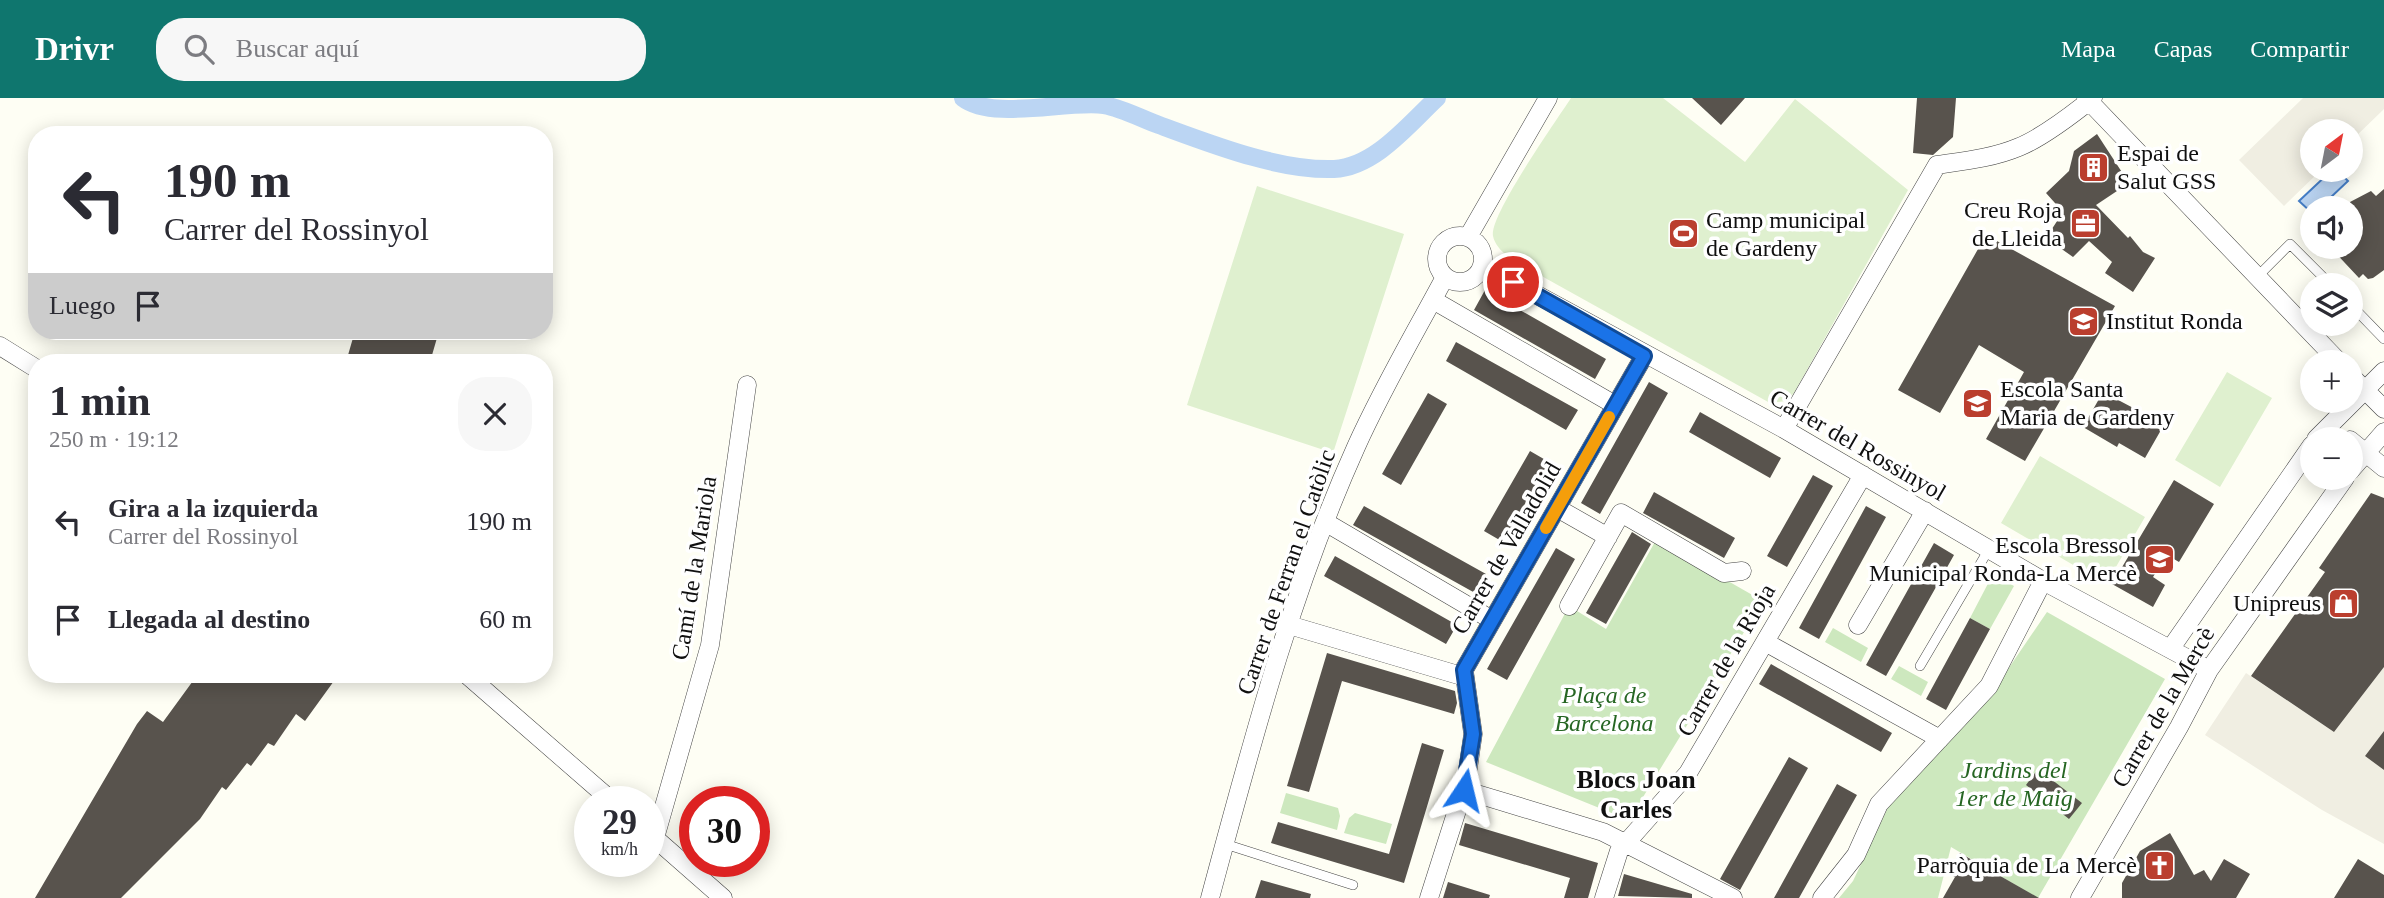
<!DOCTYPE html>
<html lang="es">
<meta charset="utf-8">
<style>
:root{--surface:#fff;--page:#f7f7f7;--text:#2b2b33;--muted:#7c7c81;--accent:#0f766e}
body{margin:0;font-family:"Times New Roman",serif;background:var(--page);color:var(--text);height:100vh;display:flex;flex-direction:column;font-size:26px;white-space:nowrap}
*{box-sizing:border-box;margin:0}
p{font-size:23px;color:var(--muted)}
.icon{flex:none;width:38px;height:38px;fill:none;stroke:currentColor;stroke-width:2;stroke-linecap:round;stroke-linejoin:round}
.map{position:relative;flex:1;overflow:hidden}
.panel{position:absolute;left:28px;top:256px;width:525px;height:329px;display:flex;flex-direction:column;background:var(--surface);border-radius:28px;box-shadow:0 4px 18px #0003}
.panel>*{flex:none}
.hud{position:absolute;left:28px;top:28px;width:525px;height:214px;border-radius:28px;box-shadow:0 4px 18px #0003;background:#fff;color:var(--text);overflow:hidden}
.needle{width:46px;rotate:32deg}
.tools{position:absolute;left:2300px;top:21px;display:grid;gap:14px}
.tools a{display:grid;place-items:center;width:63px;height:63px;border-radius:50%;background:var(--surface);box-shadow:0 4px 18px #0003;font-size:35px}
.speed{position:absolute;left:574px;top:688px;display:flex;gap:14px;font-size:35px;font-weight:700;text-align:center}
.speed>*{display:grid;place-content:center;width:91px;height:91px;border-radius:50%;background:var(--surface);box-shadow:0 4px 18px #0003;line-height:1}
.speed small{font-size:18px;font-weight:400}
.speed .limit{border:10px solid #d22;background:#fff;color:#111}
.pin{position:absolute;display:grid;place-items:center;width:60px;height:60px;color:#fff;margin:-30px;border:4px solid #fff;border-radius:50%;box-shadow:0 2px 7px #0007}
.me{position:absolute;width:77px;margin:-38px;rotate:10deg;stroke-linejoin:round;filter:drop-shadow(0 0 5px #0008)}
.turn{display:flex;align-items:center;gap:24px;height:147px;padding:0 21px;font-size:32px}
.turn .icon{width:91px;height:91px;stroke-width:2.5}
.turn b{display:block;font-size:49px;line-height:60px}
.then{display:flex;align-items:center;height:66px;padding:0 21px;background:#0003;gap:14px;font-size:26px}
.round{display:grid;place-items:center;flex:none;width:74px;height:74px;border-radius:28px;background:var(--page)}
.overview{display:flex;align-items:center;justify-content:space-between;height:119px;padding:0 21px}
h1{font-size:42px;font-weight:600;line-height:52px}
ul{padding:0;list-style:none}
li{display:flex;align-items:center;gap:21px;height:98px;padding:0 21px}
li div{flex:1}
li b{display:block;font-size:26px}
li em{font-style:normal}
header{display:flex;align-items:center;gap:42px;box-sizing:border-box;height:98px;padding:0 35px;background:var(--accent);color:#fff}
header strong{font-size:33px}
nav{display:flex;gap:38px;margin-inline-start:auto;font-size:24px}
.search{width:490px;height:63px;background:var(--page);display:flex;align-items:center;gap:18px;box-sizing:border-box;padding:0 24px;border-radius:28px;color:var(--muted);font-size:26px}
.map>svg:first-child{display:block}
.green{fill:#cde8be}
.pitch{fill:#dff0cf}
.plaza{fill:#f0eee2}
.water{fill:#bbd5f3;stroke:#457ec7;stroke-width:2}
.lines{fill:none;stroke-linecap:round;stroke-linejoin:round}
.canal{stroke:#bbd5f3;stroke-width:18}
.building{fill:#58534d}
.service-casing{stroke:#434343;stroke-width:10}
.minor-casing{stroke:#434343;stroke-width:19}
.service{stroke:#fff;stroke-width:9}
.minor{stroke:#fff;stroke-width:18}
.route-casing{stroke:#114b97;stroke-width:18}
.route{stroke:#1a73e8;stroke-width:12}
.slow{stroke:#f59e0b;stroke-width:12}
.labels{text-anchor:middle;stroke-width:7;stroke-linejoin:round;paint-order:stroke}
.poi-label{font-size:24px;fill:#101010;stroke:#fff;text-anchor:start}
.street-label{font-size:24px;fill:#101010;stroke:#fff}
.park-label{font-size:24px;font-style:italic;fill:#266623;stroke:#fff}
.neighbourhood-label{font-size:26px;font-weight:bold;fill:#101010;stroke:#fff}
</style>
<header>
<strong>Drivr</strong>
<div class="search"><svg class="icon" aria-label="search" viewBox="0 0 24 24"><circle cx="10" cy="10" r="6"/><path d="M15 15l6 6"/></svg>Buscar aquí</div>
<nav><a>Mapa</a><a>Capas</a><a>Compartir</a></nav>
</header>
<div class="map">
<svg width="2384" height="800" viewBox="0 0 2384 800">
<rect width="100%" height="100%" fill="#fefef4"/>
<path class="green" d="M 1656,442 L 1763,503 L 1629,722 L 1486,664 L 1569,508 L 1606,531 Z
M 1993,476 L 2014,488 L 1990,531 L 1970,520 Z
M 2047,514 L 2165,581 L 2038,800 L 1951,749 L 1938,800 L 1839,800 L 1853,783 L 1892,701 L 1989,599 Z
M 1833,530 L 1868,550 L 1861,564 L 1825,544 Z
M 1899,568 L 1928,584 L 1921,598 L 1891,581 Z
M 1286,695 L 1338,710 L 1340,718 L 1337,732 L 1280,715 Z
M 1355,715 L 1392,726 L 1386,746 L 1344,735 L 1349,720 Z"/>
<path class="pitch" d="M 1571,0 L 1663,0 L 1745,64 L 1795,1 L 1908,92 L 1794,295 L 1786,303 L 1770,305 L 1509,160 C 1503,154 1495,148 1493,138 C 1489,118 1556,23 1571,0 Z
M 1257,88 L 1404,136 L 1333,355 L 1187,307 Z
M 2227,274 L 2272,300 L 2220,389 L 2175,362 Z
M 2040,358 L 2145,419 L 2106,486 L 2001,425 Z"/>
<path class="plaza" d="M 2303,0 L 2384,0 L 2384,11 L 2350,44 L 2350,33 L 2312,33 L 2312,72 L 2321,72 L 2284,108 L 2239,62 Z
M 2384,569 L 2384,633 L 2365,658 L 2384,672 L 2384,746 L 2322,712 L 2205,637 L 2246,575 L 2334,634 Z"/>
<path class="water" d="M 2332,72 L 2337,72 L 2348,83 L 2330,100 L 2334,104 L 2328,110 L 2312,110 L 2312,115 L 2299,103 Z"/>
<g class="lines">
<path class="canal" d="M 963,0 C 993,23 1066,2 1104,7 C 1122,10 1142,21 1159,27 C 1211,46 1279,73 1334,71 C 1375,69 1409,26 1437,0"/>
</g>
<path class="building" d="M 1692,0 L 1745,0 L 1721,27 Z
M 1917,0 L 1956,0 L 1953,39 L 1933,57 L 1913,55 Z
M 2097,36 L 2129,85 L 2096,107 L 2128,140 L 2130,138 L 2143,154 L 2155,160 L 2133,194 L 2105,175 L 2112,164 L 2089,143 L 2073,159 L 2046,140 L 2063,114 L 2046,95 L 2069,73 L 2074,53 Z
M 2384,91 L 2384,172 L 2373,180 L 2368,181 L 2363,176 L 2359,180 L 2330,149 L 2350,149 L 2350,104 L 2371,93 L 2376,98 Z
M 1986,137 L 2115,208 L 2025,363 L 1986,341 L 2024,274 L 1979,247 L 1940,315 L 1898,292 Z
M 1485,192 L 1606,261 L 1595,281 L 1474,212 Z
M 355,233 L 439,233 L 430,264 L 346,264 Z
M 1456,244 L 1578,312 L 1566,332 L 1446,263 Z
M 1649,284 L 1668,295 L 1600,416 L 1581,405 Z
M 2103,294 L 2139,313 L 2136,318 L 2161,332 L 2145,360 L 2119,345 L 2117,349 L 2083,329 Z
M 1428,295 L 1447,306 L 1401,387 L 1382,376 Z
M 1700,314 L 1781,360 L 1770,380 L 1689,334 Z
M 1530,353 L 1549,364 L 1503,444 L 1484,433 Z
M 1813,377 L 1833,388 L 1787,469 L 1767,458 Z
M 2174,382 L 2214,406 L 2179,464 L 2167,457 L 2153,479 L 2165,487 L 2153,509 L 2112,486 Z
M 1654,394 L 1735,440 L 1724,460 L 1643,415 Z
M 2371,395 L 2384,400 L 2384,569 L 2334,634 L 2251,578 L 2325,474 L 2319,470 Z
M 1364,408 L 1486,476 L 1475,495 L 1353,427 Z
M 1866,408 L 1886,419 L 1819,541 L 1799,530 Z
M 1632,434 L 1651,446 L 1606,526 L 1586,515 Z
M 1934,445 L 1954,457 L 1886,578 L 1866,567 Z
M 1556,450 L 1575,461 L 1507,582 L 1487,571 Z
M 1335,458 L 1457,527 L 1446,546 L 1324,478 Z
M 1970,520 L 1990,531 L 1946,612 L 1926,601 Z
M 1327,555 L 1455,593 L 1457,605 L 1454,616 L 1342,583 L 1309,694 L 1287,688 Z
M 1771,566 L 1892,635 L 1881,654 L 1759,586 Z
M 198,576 L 339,576 L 305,623 L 296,616 L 274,648 L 268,645 L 251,668 L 247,665 L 226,692 L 222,689 L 200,721 L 121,800 L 35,800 L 137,626 L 147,613 L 163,624 Z
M 2384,633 L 2384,672 L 2365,658 Z
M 1422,645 L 1444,652 L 1404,785 L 1271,745 L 1278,724 L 1389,756 Z
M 1789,659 L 1808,670 L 1740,792 L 1720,781 Z
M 2038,671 L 2082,705 L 2069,721 L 2026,687 Z
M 1837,686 L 1857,697 L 1799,800 L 1774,800 Z
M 1465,725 L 1598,765 L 1588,800 L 1564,800 L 1570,780 L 1459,747 Z
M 2170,735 L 2194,777 L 2204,772 L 2211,783 L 2224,761 L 2250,776 L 2236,800 L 2122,800 L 2122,785 L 2140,753 Z
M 1960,755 L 2039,800 L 1943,800 L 1955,779 L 1948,775 Z
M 2358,761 L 2384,777 L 2384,800 L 2334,800 Z
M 1624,776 L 1692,796 L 1692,800 L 1618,798 Z
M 1261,782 L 1311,796 L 1310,800 L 1255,800 Z
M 1448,784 L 1490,797 L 1489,800 L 1443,800 Z"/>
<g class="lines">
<defs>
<path id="service" d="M 2257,179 L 2290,146 L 2331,187
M 2350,206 L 2384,241
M 1920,568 L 1989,451
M 1225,746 L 1353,787"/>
<path id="minor" d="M 2086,0 L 2339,264
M1437 161a23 23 0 1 1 46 0a23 23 0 1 1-46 0Z
M 1468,139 L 1548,0
M 1482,167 L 1784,331 L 2043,483 L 2209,572
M 1433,202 L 1615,307
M 0,248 L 37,271
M 2350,277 L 2384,311
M 1784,331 L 1937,67 C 1964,63 1993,60 2019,49 C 2041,40 2073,16 2093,0
M 2316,341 L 2384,273
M 2350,342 L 2384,370
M 2350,373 L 2384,334
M 1557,410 L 1608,439
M 1325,424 L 1492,522
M 1569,508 L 1621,415 L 1724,475 L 1742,473
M 1289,527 L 1465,579
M 1858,527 L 1925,413
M 1765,544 L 1940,641
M 2171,550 L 2312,347
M 466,576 L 613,704
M 1464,692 L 1603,734 L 1733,800
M 649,735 L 723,800
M 655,740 L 710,547 L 747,287
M 1210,800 C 1251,648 1291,493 1356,349 C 1382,291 1415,235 1445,179
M 1429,800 L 1466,684 L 1473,636 L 1464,572 L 1644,258
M 1604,800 L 1619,753 L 1688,675 L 1863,377
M 1822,800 L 1856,757 L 1879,706 L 1989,588 L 2043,483
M 2080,800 L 2179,629 L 2209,572 L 2345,380"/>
</defs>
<use href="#service" class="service-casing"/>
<use href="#minor" class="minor-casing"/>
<use href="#service" class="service"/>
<use href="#minor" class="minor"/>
</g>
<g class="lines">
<defs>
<path id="route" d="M 1464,692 L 1473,636 L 1464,572 L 1644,258 L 1513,184"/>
</defs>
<use href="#route" class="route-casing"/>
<use href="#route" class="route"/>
<path class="slow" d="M 1546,430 L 1609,319"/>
</g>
<defs>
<symbol id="building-square" viewBox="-11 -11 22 22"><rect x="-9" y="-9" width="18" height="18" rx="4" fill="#ba3e2e" stroke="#fff"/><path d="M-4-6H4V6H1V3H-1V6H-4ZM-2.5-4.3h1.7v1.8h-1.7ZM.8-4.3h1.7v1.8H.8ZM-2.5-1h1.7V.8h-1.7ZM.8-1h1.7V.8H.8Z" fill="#fff"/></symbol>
<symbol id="office-square" viewBox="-11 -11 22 22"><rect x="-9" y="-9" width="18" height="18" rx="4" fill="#ba3e2e" stroke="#fff"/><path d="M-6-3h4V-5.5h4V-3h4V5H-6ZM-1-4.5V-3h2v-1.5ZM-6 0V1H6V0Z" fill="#fff"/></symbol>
<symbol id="stadium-square" viewBox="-11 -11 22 22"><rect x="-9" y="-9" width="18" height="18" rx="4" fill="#ba3e2e" stroke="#fff"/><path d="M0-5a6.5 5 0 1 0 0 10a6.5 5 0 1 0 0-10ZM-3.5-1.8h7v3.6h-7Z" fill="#fff"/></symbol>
<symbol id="school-square" viewBox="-11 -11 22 22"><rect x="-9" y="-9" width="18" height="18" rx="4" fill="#ba3e2e" stroke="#fff"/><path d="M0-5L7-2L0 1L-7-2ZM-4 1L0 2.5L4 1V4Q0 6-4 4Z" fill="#fff"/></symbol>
<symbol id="shop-square" viewBox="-11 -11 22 22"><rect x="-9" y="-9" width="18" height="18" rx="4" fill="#ba3e2e" stroke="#fff"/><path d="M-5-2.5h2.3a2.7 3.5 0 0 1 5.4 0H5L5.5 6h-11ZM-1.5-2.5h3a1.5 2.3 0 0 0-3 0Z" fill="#fff"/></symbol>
<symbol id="church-square" viewBox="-11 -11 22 22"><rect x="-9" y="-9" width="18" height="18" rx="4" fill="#ba3e2e" stroke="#fff"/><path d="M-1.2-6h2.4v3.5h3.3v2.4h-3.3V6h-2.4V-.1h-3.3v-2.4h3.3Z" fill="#fff"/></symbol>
</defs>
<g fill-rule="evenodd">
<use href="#building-square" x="2076" y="52" width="35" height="35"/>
<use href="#office-square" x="2068" y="108" width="35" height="35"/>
<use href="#stadium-square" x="1666" y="118" width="35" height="35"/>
<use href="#school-square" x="2066" y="206" width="35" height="35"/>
<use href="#school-square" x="1960" y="288" width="35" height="35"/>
<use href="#school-square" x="2142" y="444" width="35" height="35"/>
<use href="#shop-square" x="2326" y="488" width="35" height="35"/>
<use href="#church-square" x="2142" y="750" width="35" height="35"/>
</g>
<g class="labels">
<g class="poi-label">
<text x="2117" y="63">Espai de<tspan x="2117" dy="28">Salut GSS</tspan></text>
<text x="2062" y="120" text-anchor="end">Creu Roja<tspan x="2062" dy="28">de Lleida</tspan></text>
<text x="1706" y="130">Camp municipal<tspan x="1706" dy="28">de Gardeny</tspan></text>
<text x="2106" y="231">Institut Ronda</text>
<text x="2000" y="299">Escola Santa<tspan x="2000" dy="28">Maria de Gardeny</tspan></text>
<text x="2137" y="455" text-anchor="end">Escola Bressol<tspan x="2137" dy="28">Municipal Ronda-La Mercè</tspan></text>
<text x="2321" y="513" text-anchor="end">Unipreus</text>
<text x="2137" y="775" text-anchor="end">Parròquia de La Mercè</text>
</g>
<g class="street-label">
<text transform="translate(1858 347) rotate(30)" y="8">Carrer del Rossinyol</text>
<text transform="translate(1506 450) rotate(-60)" y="8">Carrer de Valladolid</text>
<text transform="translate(694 470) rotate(-81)" y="8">Camí de la Mariola</text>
<text transform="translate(1286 474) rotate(-71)" y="8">Carrer de Ferran el Catòlic</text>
<text transform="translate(1726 562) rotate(-60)" y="8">Carrer de la Rioja</text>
<text transform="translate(2163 609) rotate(-60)" y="8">Carrer de la Mercè</text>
</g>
<g class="park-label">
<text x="1604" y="605">Plaça de<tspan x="1604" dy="28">Barcelona</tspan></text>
<text x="2014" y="680">Jardins del<tspan x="2014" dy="28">1er de Maig</tspan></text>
</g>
<g class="neighbourhood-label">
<text x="1636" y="690">Blocs Joan<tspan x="1636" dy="30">Carles</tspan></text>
</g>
</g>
</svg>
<div class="tools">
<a><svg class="needle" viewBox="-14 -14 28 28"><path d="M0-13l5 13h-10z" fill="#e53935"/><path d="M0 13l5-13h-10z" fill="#7c7c81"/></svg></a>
<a><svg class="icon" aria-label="sound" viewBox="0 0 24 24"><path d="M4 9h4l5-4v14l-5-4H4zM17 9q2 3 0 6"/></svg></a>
<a><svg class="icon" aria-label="layers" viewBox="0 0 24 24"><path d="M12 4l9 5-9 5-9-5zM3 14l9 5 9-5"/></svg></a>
<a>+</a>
<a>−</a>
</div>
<div class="speed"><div>29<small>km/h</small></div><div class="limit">30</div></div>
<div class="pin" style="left:1513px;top:184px;background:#d93025"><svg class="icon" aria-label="arrive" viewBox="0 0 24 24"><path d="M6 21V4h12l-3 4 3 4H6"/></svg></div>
<svg class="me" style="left:1464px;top:692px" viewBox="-20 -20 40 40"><path d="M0-17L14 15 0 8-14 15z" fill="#1a73e8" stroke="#fff" stroke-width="4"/></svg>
<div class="hud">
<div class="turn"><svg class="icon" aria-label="left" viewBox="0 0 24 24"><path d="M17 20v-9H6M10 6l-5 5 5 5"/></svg><div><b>190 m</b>Carrer del Rossinyol</div></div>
<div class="then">Luego<svg class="icon" aria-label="arrive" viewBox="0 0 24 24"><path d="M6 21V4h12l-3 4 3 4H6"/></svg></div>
</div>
<section class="panel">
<div class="overview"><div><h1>1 min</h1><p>250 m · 19:12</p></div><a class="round"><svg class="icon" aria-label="close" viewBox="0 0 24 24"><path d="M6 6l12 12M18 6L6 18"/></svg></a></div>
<ul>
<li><svg class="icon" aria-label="left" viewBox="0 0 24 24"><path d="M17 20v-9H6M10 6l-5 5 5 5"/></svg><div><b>Gira a la izquierda</b><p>Carrer del Rossinyol</p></div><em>190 m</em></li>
<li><svg class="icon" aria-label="arrive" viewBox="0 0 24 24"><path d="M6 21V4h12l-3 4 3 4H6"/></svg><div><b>Llegada al destino</b></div><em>60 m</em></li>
</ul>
</section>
</div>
